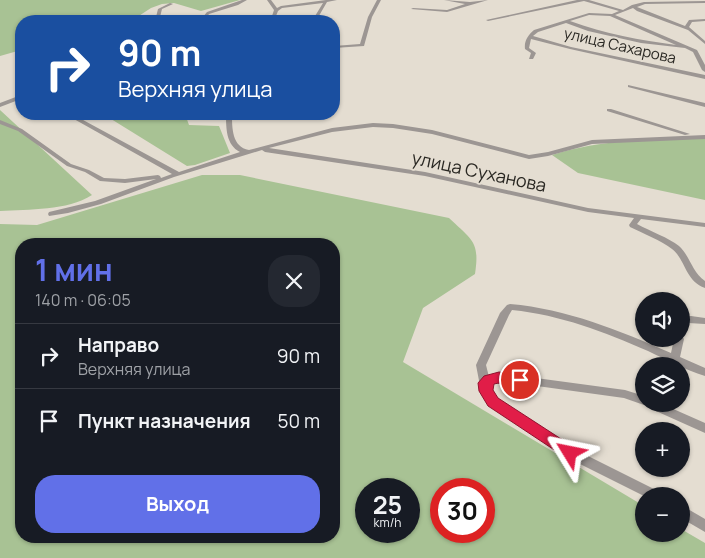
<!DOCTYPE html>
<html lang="ru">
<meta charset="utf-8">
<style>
:root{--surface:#171b24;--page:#242831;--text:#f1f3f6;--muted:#9ea1a6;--line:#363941;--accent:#6170e8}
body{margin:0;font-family:Manrope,sans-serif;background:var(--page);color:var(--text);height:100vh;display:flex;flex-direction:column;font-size:19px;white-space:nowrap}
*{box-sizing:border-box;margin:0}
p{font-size:16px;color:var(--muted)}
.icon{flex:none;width:28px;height:28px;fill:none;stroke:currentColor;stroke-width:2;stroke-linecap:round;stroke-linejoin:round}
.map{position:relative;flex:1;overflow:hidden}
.sheet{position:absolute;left:15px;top:238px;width:325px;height:305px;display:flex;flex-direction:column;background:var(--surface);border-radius:20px;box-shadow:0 1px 4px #0004}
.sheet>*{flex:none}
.banner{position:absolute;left:15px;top:15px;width:325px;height:105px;border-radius:20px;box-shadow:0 1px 4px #0004;background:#1a4fa0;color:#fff;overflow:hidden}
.fabs{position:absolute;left:635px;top:292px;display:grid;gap:10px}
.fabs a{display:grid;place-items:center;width:55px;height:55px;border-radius:50%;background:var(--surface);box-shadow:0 1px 4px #0004;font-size:25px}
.speed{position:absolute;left:355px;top:478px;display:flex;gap:10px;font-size:25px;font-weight:700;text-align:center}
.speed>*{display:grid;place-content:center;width:65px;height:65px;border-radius:50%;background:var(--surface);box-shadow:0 1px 4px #0004;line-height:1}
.speed small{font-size:12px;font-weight:400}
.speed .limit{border:8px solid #d22;background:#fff;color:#111}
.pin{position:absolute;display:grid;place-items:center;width:42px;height:42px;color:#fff;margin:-21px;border:2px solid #fff;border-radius:50%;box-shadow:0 1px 5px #0007}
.me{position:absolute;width:55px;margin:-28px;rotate:305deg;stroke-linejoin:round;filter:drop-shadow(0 0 4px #0008)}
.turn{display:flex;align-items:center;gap:18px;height:105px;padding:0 20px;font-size:22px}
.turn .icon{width:65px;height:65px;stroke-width:2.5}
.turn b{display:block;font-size:35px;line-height:42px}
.round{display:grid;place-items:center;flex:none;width:52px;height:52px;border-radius:20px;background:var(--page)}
.summary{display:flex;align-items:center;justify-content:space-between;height:85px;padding:0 20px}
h1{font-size:30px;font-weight:700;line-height:38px;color:var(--accent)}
.primary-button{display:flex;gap:10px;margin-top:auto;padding:10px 20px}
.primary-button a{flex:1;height:58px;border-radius:20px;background:var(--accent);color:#fff;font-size:20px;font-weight:700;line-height:58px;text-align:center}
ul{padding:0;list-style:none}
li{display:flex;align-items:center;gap:15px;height:65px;padding:0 20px;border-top:1px solid var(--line)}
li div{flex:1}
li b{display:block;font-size:19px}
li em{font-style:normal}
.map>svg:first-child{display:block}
.green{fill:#a8c294;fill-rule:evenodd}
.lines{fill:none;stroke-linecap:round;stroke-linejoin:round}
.minor{fill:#9c9693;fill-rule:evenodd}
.route{fill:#e11d48;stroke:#92132f}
.labels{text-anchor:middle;stroke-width:4;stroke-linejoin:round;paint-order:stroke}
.far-street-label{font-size:15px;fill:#2a2823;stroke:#e4ddd1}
.street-label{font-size:18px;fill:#2a2823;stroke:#e4ddd1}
</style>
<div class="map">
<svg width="705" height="558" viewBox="0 0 705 558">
<rect width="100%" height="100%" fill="#e4ddd1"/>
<path class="green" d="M 0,0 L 240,0 L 201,11 L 174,3 L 162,4 L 151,8 L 131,21 L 21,21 L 21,50 L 0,56 Z
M 0,110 L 92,195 C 67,211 29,209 0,211 Z
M 103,114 L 185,114 L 189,125 L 219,126 L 230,153 L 195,165 L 187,166 Z
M 705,137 L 705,200 L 578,173 L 552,155 C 601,139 654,140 705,137 Z
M 202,175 L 240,175 L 449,218 C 472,240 480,241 475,274 L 423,308 L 403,362 L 644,506 L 644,534 L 681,534 L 681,529 L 705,543 L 705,558 L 0,558 L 0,224 L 37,225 ZM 21,244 L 334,244 L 334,536 L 21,536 ZM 366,489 L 409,489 L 409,531 L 366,531 ZM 441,489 L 484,489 L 484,531 L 441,531 Z"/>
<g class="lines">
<path class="minor" d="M 242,0 L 247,0 L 238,5 L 209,14 L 207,17 L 209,21 L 205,21 L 203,17 L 207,12 Z
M 267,0 L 271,0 L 277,8 L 281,6 L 326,0 L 337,0 L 327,2 L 316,21 L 312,21 L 323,3 L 282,8 L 278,11 L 274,21 L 270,21 L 271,19 L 234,21 L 272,16 L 274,10 Z
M 377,0 L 381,0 L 372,17 L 364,46 L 334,48 L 334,46 L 360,44 L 368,17 Z
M 444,0 L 470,2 L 488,0 L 447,12 L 411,9 L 413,8 L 447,10 L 465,4 Z
M 577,0 L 589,0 L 623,10 L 632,5 L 644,2 L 705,1 L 705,3 L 645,4 L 637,7 L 685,26 L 689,20 L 705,19 L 705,21 L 692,22 L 689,27 L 705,41 L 705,44 L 688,30 L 637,11 L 633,8 L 615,15 L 697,50 L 705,65 L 705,72 L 702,70 L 693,52 L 685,48 L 641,43 L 588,31 L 566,23 L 538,32 L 533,36 L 571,47 L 705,75 L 705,79 L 570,49 L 531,39 L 529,48 L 536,53 L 533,59 L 529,59 L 531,53 L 525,49 C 524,41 528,35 534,30 L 589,13 L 612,14 L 619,11 L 584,1 L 488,21 L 486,20 ZM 589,15 L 610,16 L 676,45 C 640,40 605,34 570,21 Z
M 170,3 L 173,4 L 162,9 L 159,21 L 155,21 L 158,9 Z
M 628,85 L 705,103 L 705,107 L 628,87 Z
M 21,95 L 21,99 L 0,107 L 0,103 Z
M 607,109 L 611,109 L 690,134 L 685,135 L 607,111 Z
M 65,114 L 72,114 L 179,172 L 240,152 C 226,145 226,128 226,114 L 232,114 C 232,128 232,147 249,150 L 332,128 L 373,123 L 393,124 L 432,130 L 529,155 L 548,152 L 592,140 L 705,135 L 705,139 L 592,144 L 548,156 L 529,159 L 432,134 L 393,128 L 373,127 L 332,132 L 269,148 L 425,172 L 588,208 L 705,223 L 705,227 L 641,219 L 637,224 C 650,231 669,238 679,246 C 690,256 692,272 705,281 L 705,288 C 685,281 686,260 672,249 C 662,241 642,233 630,227 L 629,225 L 634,218 L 588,212 L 425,176 L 265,152 L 262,150 L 174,177 L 101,204 L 68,213 L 49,216 L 48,214 L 49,212 L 95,201 L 156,179 L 125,183 L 100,181 L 85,172 L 67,166 L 18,131 L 0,124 L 0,120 L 22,129 L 71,164 L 89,170 L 104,178 L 125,179 L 158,175 L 160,176 L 161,178 L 172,174 Z
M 510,304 C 567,309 618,330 671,353 L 674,339 L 681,339 L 681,336 L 682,336 L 684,339 L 680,357 L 705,368 L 705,376 C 685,370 667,360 648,351 C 604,332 561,315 512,310 L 509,315 L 486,365 L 489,377 L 499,373 L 625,390 L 644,396 L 644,404 L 662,404 L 705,423 L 705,433 L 647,407 L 646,405 L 644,405 L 624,398 L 500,381 L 491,385 L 491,390 L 497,399 L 538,424 L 574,449 L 660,492 L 662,496 L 644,496 L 566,457 L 530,430 L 489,405 L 481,391 L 476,365 L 500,313 L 507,305 Z
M 691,316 L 705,318 L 705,324 L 688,323 L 684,335 L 681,335 L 681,317 Z
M 681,505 L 705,519 L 705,532 L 681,518 Z"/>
</g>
<path class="route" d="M 499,372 L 525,376 L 527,380 L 525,384 C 514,387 504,381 494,384 L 493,390 L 498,398 L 575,448 L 578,453 L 575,457 L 570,459 L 565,457 L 488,406 L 479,391 L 478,383 L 484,376 Z"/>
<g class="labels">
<g class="far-street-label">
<text transform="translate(620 46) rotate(13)" y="5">улица Сахарова</text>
</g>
<g class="street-label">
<text transform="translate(479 172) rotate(12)" y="6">улица Суханова</text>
</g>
</g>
</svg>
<div class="fabs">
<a><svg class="icon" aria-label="sound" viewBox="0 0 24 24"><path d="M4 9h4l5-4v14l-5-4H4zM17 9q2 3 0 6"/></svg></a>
<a><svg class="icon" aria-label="layers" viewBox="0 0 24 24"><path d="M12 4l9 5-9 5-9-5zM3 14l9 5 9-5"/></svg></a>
<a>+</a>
<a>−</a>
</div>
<div class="speed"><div>25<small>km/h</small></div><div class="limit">30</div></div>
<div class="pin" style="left:520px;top:380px;background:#d93025"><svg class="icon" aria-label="arrive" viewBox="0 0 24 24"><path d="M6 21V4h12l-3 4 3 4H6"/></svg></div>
<svg class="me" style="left:570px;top:453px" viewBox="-20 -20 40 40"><path d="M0-17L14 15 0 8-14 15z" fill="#e11d48" stroke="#fff" stroke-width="4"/></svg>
<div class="banner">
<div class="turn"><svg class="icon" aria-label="right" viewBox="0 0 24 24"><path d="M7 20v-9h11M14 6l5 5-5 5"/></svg><div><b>90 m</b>Верхняя улица</div></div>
</div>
<section class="sheet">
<div class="summary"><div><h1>1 мин</h1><p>140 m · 06:05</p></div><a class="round"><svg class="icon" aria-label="close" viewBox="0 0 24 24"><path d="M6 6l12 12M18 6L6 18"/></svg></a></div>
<ul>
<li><svg class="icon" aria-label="right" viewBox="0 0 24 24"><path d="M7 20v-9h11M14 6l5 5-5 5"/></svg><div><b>Направо</b><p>Верхняя улица</p></div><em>90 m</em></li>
<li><svg class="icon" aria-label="arrive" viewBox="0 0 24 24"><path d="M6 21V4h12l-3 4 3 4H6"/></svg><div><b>Пункт назначения</b></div><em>50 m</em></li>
</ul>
<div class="primary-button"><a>Выход</a></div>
</section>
</div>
